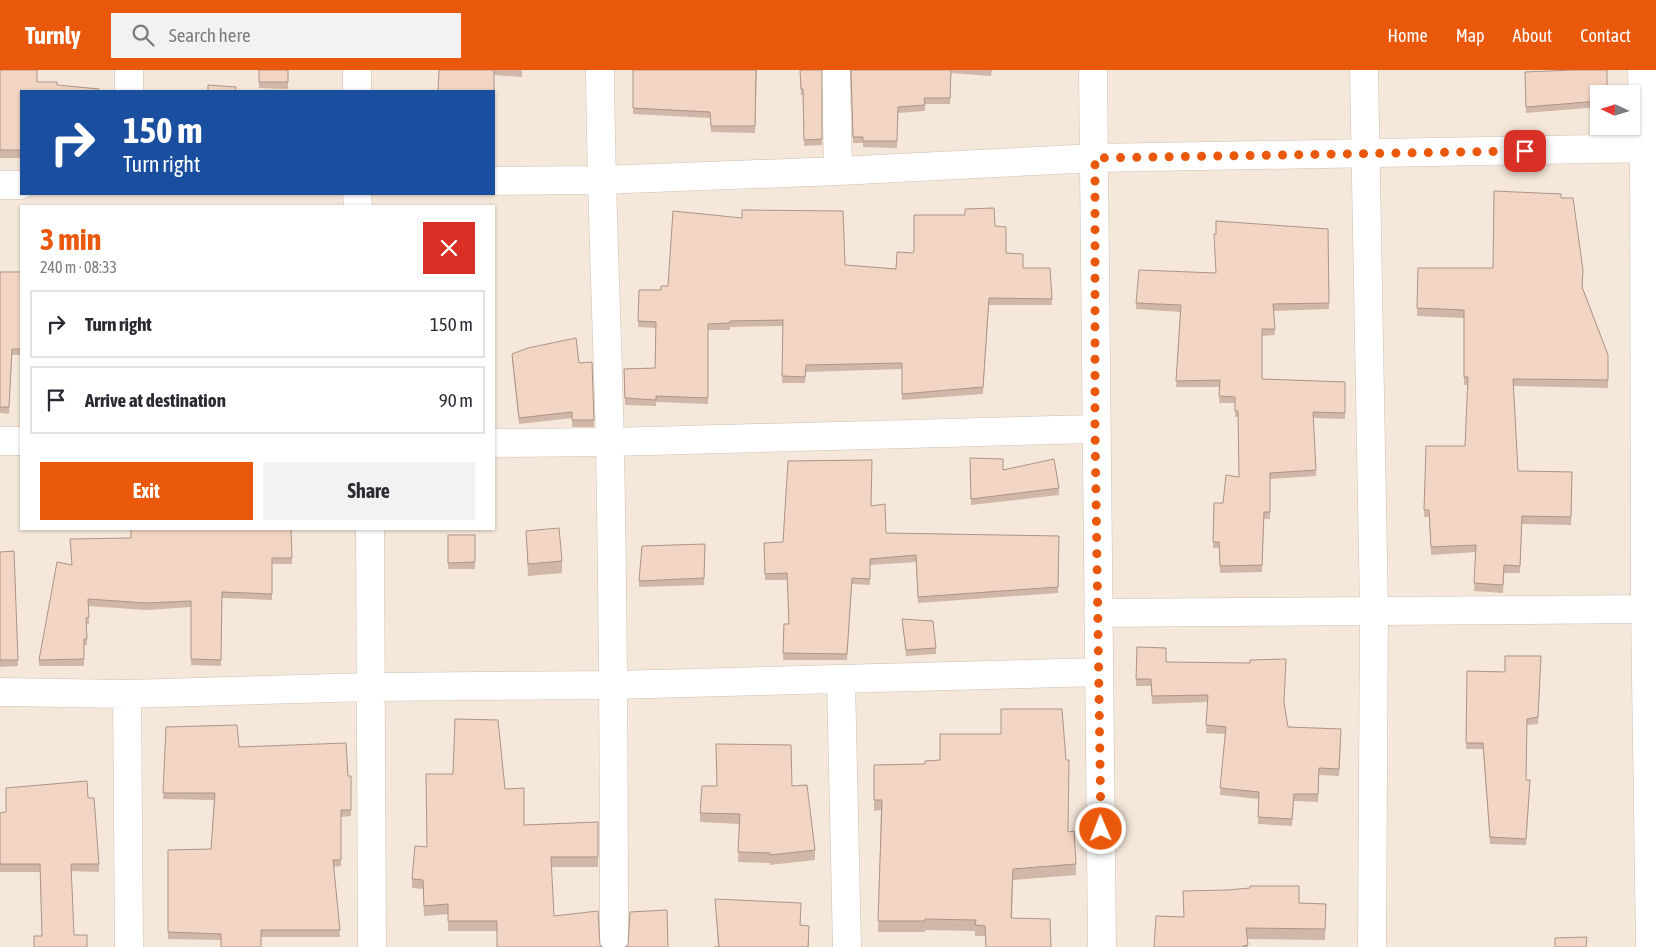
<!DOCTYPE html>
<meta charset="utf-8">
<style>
:root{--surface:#fff;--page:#f2f2f3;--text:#2b2b33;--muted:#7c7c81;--line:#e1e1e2;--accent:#ea580c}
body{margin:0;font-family:"Asap Condensed",sans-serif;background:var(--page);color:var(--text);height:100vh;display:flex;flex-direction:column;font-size:19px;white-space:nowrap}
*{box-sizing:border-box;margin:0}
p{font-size:16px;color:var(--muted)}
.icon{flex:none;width:28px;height:28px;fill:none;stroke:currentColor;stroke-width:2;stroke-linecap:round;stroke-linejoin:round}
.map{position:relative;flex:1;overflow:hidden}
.panel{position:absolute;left:20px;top:135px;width:475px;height:325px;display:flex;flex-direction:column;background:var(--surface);border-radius:0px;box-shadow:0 1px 4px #0004}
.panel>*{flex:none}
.hud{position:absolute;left:20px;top:20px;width:475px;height:105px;border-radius:0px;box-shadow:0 1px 4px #0004;background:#1a4fa0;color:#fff;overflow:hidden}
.needle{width:32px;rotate:274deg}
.controls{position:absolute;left:1590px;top:15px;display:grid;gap:10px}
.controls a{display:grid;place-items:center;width:50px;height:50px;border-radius:0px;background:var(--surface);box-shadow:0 1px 4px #0004;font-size:25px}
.pin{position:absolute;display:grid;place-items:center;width:42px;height:42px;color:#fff;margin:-21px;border-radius:10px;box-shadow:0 2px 8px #0006}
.me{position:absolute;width:55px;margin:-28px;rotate:359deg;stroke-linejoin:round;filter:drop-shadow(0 0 4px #0008)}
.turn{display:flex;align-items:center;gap:18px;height:105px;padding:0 20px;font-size:22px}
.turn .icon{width:65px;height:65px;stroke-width:2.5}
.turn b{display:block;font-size:35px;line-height:42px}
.round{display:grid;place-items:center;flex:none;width:52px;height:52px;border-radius:0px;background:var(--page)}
.summary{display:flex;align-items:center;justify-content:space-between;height:85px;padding:0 20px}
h1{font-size:30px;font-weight:700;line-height:38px;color:var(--accent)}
.cta{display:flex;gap:10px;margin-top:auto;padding:10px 20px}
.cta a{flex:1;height:58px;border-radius:0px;background:var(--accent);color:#fff;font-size:20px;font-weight:700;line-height:58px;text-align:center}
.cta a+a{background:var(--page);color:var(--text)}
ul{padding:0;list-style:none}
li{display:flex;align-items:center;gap:15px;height:68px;margin:0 10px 8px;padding:0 10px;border:2px solid var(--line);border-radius:0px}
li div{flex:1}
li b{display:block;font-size:19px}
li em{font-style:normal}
header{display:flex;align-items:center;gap:30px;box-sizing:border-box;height:70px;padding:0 25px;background:var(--accent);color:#fff}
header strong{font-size:24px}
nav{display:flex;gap:28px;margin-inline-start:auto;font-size:18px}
.search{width:350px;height:45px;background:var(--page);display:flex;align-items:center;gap:12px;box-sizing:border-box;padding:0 18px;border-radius:0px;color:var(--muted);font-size:19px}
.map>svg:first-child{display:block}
.residential{fill:#f5e8da;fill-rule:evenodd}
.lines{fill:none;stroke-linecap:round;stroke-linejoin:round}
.minor-casing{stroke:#d1beb0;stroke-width:29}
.minor{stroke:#fff;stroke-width:28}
.wall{fill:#d1b7a8}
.building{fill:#f3d5c3;stroke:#aa9588}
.route{stroke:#ea580c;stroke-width:9;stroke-dasharray:0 16.2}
</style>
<header>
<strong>Turnly</strong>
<div class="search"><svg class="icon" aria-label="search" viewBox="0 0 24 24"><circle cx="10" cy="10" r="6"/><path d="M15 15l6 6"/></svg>Search here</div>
<nav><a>Home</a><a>Map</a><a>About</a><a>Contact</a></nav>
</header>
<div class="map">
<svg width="1656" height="877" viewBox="0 0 1656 877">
<rect width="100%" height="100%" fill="#fdf6ec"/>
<path class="residential" d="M 0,0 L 1656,0 L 1656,877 L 0,877 ZM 21,21 L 494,21 L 494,124 L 21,124 ZM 1599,24 L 1631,24 L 1631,56 L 1599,56 ZM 21,136 L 494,136 L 494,459 L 21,459 Z"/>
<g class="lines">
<defs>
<path id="minor" d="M 129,0 L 129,21
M 600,0 C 601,125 607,250 610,375 C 613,542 614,709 614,877
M 836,0 L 838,101
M 1093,0 L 1102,877
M 1364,0 L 1374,541 L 1372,877
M 1642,0 L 1644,78 L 1645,539 L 1650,877
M 357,21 L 357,0
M 494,111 L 601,110 L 838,101 L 1095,88 L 1656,78
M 0,115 L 21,115
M 357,124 L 358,136
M 0,371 L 21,371
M 494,373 L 610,372 L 1095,359
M 370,459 L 372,877
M 1098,543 L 1656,539
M 841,610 L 847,877
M 0,622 L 127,624 L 371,617 L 614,615 L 1099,602
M 127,624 L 129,877"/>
</defs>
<use href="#minor" class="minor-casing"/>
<use href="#minor" class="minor"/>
</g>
<path class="wall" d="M 0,0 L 21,21 L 21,88 L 0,88 Z
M 259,0 L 288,0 L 288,19 L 259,18 Z
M 439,0 L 522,0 L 522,7 L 494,5 L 494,46 L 494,21 Z
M 633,0 L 757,0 L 755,63 L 711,62 L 710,48 L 633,44 Z
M 800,0 L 822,0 L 822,75 L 804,76 L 803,25 L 801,25 Z
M 850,0 L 992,0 L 991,6 L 951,3 L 950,34 L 925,34 L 925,41 L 898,43 L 897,78 L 863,77 L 863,73 L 853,73 Z
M 1525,2 L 1599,24 L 1599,37 L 1526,43 Z
M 1561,128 L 1583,208 L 1583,218 L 1608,285 L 1608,318 L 1513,316 L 1518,401 L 1572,402 L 1571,455 L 1522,454 L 1520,503 L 1504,503 L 1503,523 L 1474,521 L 1476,482 L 1431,485 L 1429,447 L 1424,447 L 1426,376 L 1465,376 L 1468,315 L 1464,315 L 1464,248 L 1417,246 L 1418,198 L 1493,198 Z
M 995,156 L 1006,183 L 1023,198 L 1050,198 L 1052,235 L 989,235 L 983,324 L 902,330 L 902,299 L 806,302 L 805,313 L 782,313 L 783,256 L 730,257 L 730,260 L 708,260 L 708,334 L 656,332 L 656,336 L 625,335 L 624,299 L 655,298 L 656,258 L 638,257 L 639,220 L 661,220 L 668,216 L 845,195 L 896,199 L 913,183 Z
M 1328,159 L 1329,239 L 1274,241 L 1275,265 L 1262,266 L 1262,309 L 1345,312 L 1345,349 L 1313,348 L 1316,406 L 1270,409 L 1270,449 L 1264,449 L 1262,502 L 1220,503 L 1219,478 L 1213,478 L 1214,433 L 1223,433 L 1239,407 L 1238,347 L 1235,347 L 1235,333 L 1219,333 L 1220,317 L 1176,317 L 1180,242 L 1136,239 L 1136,233 L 1215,203 Z
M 0,202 L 21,202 L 21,285 L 12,285 L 9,344 L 0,343 Z
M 512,284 L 579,293 L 592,292 L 594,357 L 572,357 L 572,348 L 519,354 L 512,290 Z
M 970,388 L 1059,418 L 1059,425 L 971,435 Z
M 871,436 L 886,463 L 1059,466 L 1058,523 L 918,533 L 916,492 L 870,495 L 870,515 L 852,514 L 847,590 L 783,590 L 784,554 L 789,554 L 787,510 L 765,510 L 764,479 L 783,472 Z
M 526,461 L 562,491 L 562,503 L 528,506 Z
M 448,465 L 475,465 L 475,499 L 448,499 Z
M 70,469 L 292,488 L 292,494 L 272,494 L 272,530 L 222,528 L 221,596 L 191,595 L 191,537 L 146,540 L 88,536 L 89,554 L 86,554 L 87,575 L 84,575 L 84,596 L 39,596 L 39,590 L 72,495 Z
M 705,474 L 704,515 L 639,517 L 639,511 Z
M 14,481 L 18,596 L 0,597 L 0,482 Z
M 902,549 L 936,578 L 936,584 L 906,586 Z
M 1137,577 L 1166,592 L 1284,634 L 1288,657 L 1341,667 L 1339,706 L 1319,705 L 1318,732 L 1294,731 L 1292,756 L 1258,754 L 1259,729 L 1220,725 L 1225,664 L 1206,663 L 1208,632 L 1152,634 L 1151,616 L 1136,616 Z
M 1541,586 L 1538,654 L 1527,655 L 1526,710 L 1530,716 L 1526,775 L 1490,774 L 1483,679 L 1466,679 L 1467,601 L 1505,602 Z
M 166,657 L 348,706 L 351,706 L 351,746 L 341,747 L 341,796 L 334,797 L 340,867 L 261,867 L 221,870 L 168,869 L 168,780 L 211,779 L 214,730 L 163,729 Z
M 940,690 L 1068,762 L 1076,794 L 1076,805 L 1013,810 L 1012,848 L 1051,877 L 986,877 L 985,866 L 975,866 L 975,861 L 925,860 L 925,862 L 878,862 L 881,740 L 874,741 L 874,695 L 925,694 Z
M 792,716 L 815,780 L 815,790 L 770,795 L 770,793 L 738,792 L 739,754 L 700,752 L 700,743 Z
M 505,719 L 524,755 L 598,752 L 598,797 L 551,797 L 497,861 L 448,861 L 448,844 L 424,846 L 423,819 L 412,818 L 412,809 L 427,777 Z
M 88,728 L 99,794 L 99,802 L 71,801 L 42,866 L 40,802 L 0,802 L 0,743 Z
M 715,829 L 800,855 L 809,866 L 809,877 L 715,877 L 718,877 Z
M 1299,833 L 1326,834 L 1325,870 L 1247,869 L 1248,877 L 1154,877 L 1184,847 Z"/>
<path class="building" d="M 0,0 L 37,0 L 37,12 L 57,12 L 57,15 L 99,19 L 99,21 L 21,21 L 21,80 L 0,80 Z
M 259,0 L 288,0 L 288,12 L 259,12 Z
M 439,0 L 494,0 L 494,40 L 494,21 L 438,21 Z
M 633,0 L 756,0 L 755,56 L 711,56 L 710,42 L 633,38 Z
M 800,0 L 822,0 L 822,69 L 804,70 L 803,19 L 801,19 Z
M 851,0 L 951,0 L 950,28 L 924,28 L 925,35 L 898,37 L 897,71 L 863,71 L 863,67 L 853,67 Z
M 1573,0 L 1607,0 L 1607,24 L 1599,24 L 1599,31 L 1526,37 L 1525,2 Z
M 208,15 L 236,17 L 235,21 L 208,21 Z
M 1494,121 L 1561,124 L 1561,128 L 1573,128 L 1583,200 L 1582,217 L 1608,285 L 1608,310 L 1513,309 L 1518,401 L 1572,402 L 1571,447 L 1522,446 L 1520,496 L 1504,495 L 1503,515 L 1474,513 L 1476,475 L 1431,477 L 1429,440 L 1424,440 L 1426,376 L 1465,376 L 1468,307 L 1464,307 L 1464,240 L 1417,238 L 1418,198 L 1493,198 Z
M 994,138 L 995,156 L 1006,157 L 1006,183 L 1023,184 L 1023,198 L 1050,198 L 1052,229 L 989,228 L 983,317 L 902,324 L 902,293 L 806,295 L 805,307 L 782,306 L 783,250 L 730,251 L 730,253 L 708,254 L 708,328 L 656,326 L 656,330 L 625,328 L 624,299 L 655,298 L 656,252 L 638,251 L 639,220 L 661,220 L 661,216 L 668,216 L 673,141 L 742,148 L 742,140 L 843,141 L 845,195 L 896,199 L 897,182 L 913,183 L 914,180 L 914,145 L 965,145 L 965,139 Z
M 1216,151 L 1328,159 L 1329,233 L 1273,234 L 1275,259 L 1262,259 L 1262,309 L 1345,312 L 1345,343 L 1313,342 L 1316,400 L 1270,403 L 1270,442 L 1264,442 L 1262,495 L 1220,496 L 1219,472 L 1213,472 L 1214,433 L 1223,433 L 1226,405 L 1239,407 L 1238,341 L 1235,341 L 1235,327 L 1219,326 L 1220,310 L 1176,311 L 1181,235 L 1136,233 L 1139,200 L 1216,203 L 1214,164 L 1216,164 Z
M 0,202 L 21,202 L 21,279 L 12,279 L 9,337 L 0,337 Z
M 576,268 L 579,293 L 592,292 L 594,350 L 572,350 L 572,342 L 519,348 L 512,284 L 528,278 Z
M 970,388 L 1003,389 L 1003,400 L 1054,389 L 1059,418 L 971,429 Z
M 872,390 L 871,436 L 885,434 L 886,463 L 1059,466 L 1058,517 L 918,527 L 916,485 L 870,489 L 870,509 L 852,508 L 847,584 L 783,583 L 784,554 L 789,554 L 787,503 L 765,504 L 764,473 L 783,472 L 788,391 Z
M 559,458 L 562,491 L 528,494 L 526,461 Z
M 131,459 L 291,459 L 292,488 L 272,488 L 272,524 L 222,522 L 221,590 L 191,589 L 191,531 L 146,533 L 88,529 L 89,547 L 86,548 L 87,569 L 84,569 L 84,589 L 39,590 L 57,492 L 72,495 L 70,469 L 131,468 Z
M 448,465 L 475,465 L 475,492 L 448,493 Z
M 705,474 L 704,508 L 639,511 L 642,476 Z
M 14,481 L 18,590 L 0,590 L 0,482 Z
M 902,549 L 933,551 L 936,578 L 906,580 Z
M 1137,577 L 1166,578 L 1166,592 L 1250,593 L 1250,590 L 1286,589 L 1284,633 L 1288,657 L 1341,659 L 1339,699 L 1319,698 L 1318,724 L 1294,724 L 1292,749 L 1258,747 L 1259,722 L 1220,718 L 1226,657 L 1206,655 L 1208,625 L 1152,626 L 1151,609 L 1136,609 Z
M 1505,586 L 1541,586 L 1538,647 L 1527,649 L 1526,710 L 1530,710 L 1526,769 L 1490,767 L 1483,673 L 1466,673 L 1467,601 L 1505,602 Z
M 1001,639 L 1062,639 L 1066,690 L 1069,690 L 1068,762 L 1074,761 L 1076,794 L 1013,799 L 1011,848 L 1050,849 L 1051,877 L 986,877 L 985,856 L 975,855 L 976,850 L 925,849 L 925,851 L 878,851 L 882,730 L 874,730 L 874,695 L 925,694 L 925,691 L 940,690 L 940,664 L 1001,664 Z
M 455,649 L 498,650 L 505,719 L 524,718 L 524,755 L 598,752 L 598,787 L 551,787 L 554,846 L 598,841 L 600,875 L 603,877 L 497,877 L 497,851 L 448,851 L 448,834 L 424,836 L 423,810 L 412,809 L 415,776 L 427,777 L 426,704 L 453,704 Z
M 237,655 L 239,677 L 346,673 L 348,706 L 351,706 L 351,740 L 341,740 L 341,790 L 333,790 L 340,860 L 261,860 L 261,877 L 221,877 L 221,864 L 168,862 L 168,780 L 211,779 L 215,723 L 163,723 L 166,657 Z
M 716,674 L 791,675 L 792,716 L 807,715 L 815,780 L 770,785 L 770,783 L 738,782 L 740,744 L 700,743 L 702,716 L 717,716 Z
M 87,711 L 88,728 L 94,728 L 99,794 L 71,794 L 74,865 L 87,865 L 87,877 L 34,877 L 34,866 L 42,866 L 40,794 L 0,794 L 0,743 L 6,742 L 6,718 Z
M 1250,816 L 1299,816 L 1299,833 L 1326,834 L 1325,859 L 1246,858 L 1248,875 L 1243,876 L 1243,877 L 1154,877 L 1156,846 L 1184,847 L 1183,821 L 1228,820 L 1250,818 Z
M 715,829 L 801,833 L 800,855 L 809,856 L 808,877 L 714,877 L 719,877 Z
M 667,840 L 668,877 L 625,877 L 628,875 L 630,842 Z
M 1587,867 L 1586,877 L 1555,877 L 1555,868 Z"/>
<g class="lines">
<path class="route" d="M 1101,759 L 1095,359 L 1095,88 L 1525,81"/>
</g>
</svg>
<div class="controls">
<a><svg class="needle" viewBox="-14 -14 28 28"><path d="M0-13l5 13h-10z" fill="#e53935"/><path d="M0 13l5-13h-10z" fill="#7c7c81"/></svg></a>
</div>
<div class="pin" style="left:1525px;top:81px;background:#d93025"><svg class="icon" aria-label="arrive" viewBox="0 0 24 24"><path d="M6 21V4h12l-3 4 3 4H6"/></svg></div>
<svg class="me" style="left:1101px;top:759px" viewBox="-20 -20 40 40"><circle r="17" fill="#ea580c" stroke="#fff" stroke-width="3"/><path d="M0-11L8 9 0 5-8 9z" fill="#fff"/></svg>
<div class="hud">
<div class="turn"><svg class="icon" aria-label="right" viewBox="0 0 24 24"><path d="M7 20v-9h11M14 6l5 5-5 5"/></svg><div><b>150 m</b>Turn right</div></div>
</div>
<section class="panel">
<div class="summary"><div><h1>3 min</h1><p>240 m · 08:33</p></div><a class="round" style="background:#d93025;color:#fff"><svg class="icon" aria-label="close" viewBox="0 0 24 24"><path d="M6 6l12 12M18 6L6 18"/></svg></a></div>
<ul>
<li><svg class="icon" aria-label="right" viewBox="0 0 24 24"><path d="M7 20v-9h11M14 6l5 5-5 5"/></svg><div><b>Turn right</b></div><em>150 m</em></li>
<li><svg class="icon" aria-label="arrive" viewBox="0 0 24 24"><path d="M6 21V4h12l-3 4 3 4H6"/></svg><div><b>Arrive at destination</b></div><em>90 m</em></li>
</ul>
<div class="cta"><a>Exit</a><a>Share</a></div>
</section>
</div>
